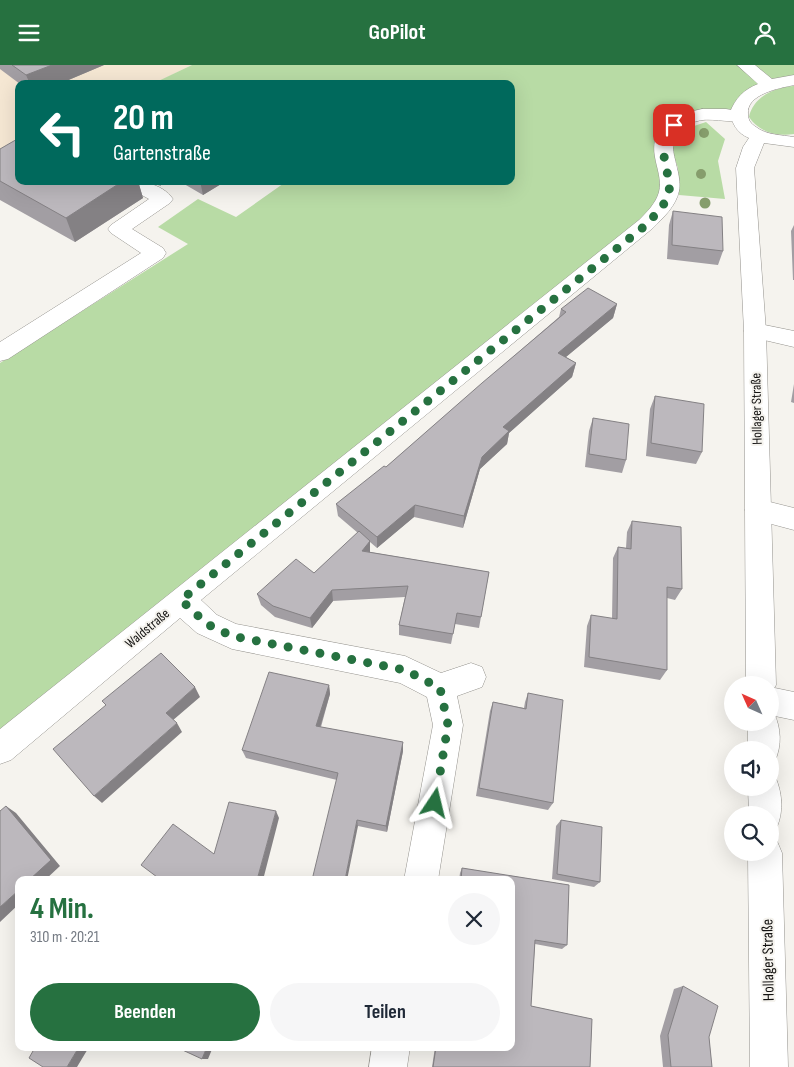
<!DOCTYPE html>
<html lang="de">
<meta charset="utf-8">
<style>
:root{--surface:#fff;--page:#f6f6f7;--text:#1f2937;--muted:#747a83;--accent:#267140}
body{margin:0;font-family:"Sofia Sans Condensed",sans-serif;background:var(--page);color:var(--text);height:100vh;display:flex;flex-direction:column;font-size:19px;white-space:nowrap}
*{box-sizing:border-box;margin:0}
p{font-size:16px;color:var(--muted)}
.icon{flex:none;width:28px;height:28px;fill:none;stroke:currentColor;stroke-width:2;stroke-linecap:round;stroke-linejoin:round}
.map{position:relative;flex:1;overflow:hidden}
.sheet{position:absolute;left:15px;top:811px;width:500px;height:175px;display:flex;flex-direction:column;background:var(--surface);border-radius:10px;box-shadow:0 5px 20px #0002}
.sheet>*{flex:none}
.banner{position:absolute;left:15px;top:15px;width:500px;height:105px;border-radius:10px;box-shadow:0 5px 20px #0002;background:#00695c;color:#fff;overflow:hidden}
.needle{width:32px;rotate:315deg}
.buttons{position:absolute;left:724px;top:611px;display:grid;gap:10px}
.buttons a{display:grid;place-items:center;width:55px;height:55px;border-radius:50%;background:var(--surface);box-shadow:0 5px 20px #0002;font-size:25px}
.pin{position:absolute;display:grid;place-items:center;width:42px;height:42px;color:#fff;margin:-21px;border-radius:10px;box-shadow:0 2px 8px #0006}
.me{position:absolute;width:55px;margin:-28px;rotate:10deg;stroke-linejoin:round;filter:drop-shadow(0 0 4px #0008)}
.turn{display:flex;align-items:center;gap:18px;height:105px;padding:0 15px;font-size:22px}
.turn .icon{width:65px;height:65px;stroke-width:2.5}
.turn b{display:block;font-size:35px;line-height:42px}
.round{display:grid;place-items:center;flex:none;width:52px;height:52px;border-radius:26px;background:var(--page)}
.summary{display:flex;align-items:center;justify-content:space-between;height:85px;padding:0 15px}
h1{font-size:30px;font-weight:700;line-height:38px;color:var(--accent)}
.button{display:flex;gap:10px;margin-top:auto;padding:10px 15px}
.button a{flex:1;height:58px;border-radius:30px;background:var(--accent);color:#fff;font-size:20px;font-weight:700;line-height:58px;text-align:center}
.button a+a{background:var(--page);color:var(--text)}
header{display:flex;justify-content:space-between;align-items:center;height:65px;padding:0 15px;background:var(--accent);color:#fff;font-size:22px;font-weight:700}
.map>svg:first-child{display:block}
.commercial{fill:#f5e7d3}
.green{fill:#b8dba5}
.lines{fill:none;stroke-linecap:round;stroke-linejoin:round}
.minor-casing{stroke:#94928d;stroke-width:1}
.major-casing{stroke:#94928d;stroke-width:1}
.minor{fill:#fff;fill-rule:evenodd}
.major{fill:#fff;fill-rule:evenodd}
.tree{fill:#869d6c}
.wall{fill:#a29ea3}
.shaded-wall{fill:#848184}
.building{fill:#bcb8bd;stroke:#848184}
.route{stroke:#267140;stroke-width:9;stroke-dasharray:0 16.2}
.labels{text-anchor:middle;stroke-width:4;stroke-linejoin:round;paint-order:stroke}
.street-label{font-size:14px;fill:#141312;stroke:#f5f3ee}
.near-street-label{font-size:16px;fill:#141312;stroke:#f5f3ee}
</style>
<header><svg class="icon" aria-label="menu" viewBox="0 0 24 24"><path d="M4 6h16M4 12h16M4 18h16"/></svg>GoPilot<svg class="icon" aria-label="person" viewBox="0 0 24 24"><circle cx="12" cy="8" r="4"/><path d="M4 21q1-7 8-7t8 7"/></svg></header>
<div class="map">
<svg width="794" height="1002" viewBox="0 0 794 1002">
<rect width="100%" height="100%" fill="#f5f3ee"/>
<path class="commercial" d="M 0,0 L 192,0 L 153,19 L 19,19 L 19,84 L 0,93 Z"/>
<path class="green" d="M 192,0 L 794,0 L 794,15 L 769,20 L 737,51 L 718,47 L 674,60 L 663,141 L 0,685 L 0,298 L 188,179 L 158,162 L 198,134 L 236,152 L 287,116 L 511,116 L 511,19 L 152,19 Z
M 794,21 L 794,69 C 777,72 759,67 749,52 C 753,32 775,22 794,21 Z
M 706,57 L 725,74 L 718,96 L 725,134 L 679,130 L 678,103 L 672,86 L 676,74 L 685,64 Z"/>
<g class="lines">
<defs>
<path id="minor" d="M 702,44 L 726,44 L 743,47 L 746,51 L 743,55 C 727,59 710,51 694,57 C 654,69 684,101 679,126 C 676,141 663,153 653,163 L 201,535 L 217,550 L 236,559 L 405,591 L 441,608 L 471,598 L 482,602 L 486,612 L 482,622 L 457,631 L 463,660 L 438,815 L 404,815 L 433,660 L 427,632 L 400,618 L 232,584 L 197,568 L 180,553 L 11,695 L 0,699 L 0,664 L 639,155 C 647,147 656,138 659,127 C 662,115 657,104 655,92 C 649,61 677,49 702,44 Z
M 121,116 C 139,116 161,117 173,134 L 170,138 L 132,164 L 163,183 L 166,188 L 163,193 L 8,294 L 0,296 L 0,277 L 141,188 L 111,168 L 108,164 L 111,160 L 149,134 L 123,120 Z
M 755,258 L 794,266 L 794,282 L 747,271 L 744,266 L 747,261 Z
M 758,434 L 794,443 L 794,465 L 749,453 L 745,445 L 749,437 Z
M 770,622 L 794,627 L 794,655 L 770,650 Z
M 372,982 L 410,982 L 407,1002 L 369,1002 Z"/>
<path id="major" d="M 737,0 L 755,0 L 772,14 L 794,10 L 794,20 C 780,23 746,29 748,49 C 748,55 751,59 756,62 C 766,70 782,70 794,72 L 794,82 L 764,78 L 754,103 L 766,266 L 776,620 L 770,630 L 770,620 L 746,620 L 744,266 L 736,103 L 743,82 L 749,73 C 737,68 732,59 730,47 C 736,33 743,25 758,19 Z
M 770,646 L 774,648 C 781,663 782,680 775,696 L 770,698 L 770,685 L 748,685 L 748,658 L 770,658 Z
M 770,708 L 775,711 C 782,727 784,745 777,762 L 770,764 L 770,750 L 749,750 L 748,722 L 770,722 Z
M 770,773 L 777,776 L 782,788 L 788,1002 L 750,1002 L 748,788 L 770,788 Z"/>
</defs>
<use href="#minor" class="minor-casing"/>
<use href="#major" class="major-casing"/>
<use href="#minor" class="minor"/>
<use href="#major" class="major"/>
</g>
<g class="tree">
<circle cx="704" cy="68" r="5"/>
<circle cx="701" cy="109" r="5"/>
<circle cx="705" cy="138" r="5.5"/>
</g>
<path class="wall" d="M 0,0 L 104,0 L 59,19 L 20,19 L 0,4 Z
M 0,84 L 19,116 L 138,116 L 143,133 L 75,177 L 0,135 Z
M 146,116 L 160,116 L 161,121 Z
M 179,116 L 226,116 L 203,130 Z
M 673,146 L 723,186 L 718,200 L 667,194 L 669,160 Z
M 794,160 L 794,215 L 793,215 L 791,166 Z
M 617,239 L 613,253 L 566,292 L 576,298 L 572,312 L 509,368 L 507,379 L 480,404 L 463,463 L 414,452 L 377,483 L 370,477 L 370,487 L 489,507 L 479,563 L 455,559 L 451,579 L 399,570 L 399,560 L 405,532 L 333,536 L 312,563 L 275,552 L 261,540 L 257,529 L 314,508 L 358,468 L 338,451 L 336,439 L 386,402 L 559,252 L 561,244 Z
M 794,319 L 794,338 L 791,337 Z
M 655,331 L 702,387 L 696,399 L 646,391 L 650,344 Z
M 593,353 L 626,395 L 622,408 L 585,402 L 589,366 Z
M 632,456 L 682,524 L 675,535 L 667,533 L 667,605 L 660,615 L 584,602 L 587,561 L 591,550 L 612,554 L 613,493 L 618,482 L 626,483 L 627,467 Z
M 329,620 L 330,629 L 321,662 L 403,677 L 403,686 L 387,767 L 358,761 L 337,715 L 246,693 L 242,685 Z
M 528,628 L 553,738 L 548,745 L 476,731 L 490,646 L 493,637 L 524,643 L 525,637 Z
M 561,755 L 600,817 L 594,822 L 552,814 L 556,761 Z
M 462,803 L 569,820 L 567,880 L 562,884 L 535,879 L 531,941 L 592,954 L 590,1002 L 432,1002 L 435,982 L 511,982 L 511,815 L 459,815 L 460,808 Z
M 683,921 L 709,972 L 712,1002 L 663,1002 L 660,971 L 674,924 Z"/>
<path class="shaded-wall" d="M 52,0 L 104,0 L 59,19 L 30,19 L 26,10 Z
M 123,116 L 138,116 L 143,133 L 75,177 L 66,153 Z
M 200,116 L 226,116 L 203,130 Z
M 617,239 L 613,253 L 555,301 L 558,288 Z
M 576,298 L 572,312 L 509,368 L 507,379 L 480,404 L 463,463 L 464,451 L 482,392 L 503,362 Z
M 415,440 L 414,452 L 377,483 L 377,472 Z
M 370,476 L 370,487 L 362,486 Z
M 332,525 L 333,536 L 312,563 L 310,553 Z
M 329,620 L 330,629 L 318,669 L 316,661 Z
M 195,622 L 200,632 L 172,656 L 166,648 Z
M 177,658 L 182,667 L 102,738 L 94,731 Z
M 403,677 L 403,686 L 387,767 L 386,761 Z
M 6,741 L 16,748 L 60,801 L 45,815 L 29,815 Z
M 276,746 L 279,753 L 263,815 L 257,815 Z
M 357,755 L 358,761 L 347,815 L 345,815 Z
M 19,825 L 19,839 L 0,857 L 0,842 Z
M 79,982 L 89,982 L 77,1002 L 67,1002 Z
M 207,982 L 213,982 L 208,994 L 202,994 Z"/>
<path class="building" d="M 12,0 L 52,0 L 26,10 Z
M 19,73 L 19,116 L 123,116 L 66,153 L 0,116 L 0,84 Z
M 673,146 L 722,152 L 723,186 L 672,180 Z
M 588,223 L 617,239 L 558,288 L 576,298 L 503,362 L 509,366 L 482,392 L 464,451 L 415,440 L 377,472 L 336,439 L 384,401 L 386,402 L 482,318 L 566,247 L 561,244 Z
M 655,331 L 704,339 L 702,387 L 651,378 Z
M 593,353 L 629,359 L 626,395 L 589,389 Z
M 632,456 L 681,462 L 682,524 L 667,522 L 667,605 L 589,592 L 591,550 L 617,554 L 618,482 L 631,484 Z
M 359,466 L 370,476 L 362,486 L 489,507 L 481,552 L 457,548 L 453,569 L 399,560 L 408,521 L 332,525 L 310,553 L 273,541 L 257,529 L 296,494 L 314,508 Z
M 161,588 L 195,622 L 166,648 L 177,658 L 94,731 L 53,684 L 106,640 L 102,636 Z
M 269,607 L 329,620 L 316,661 L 403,677 L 386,761 L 357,755 L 345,815 L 312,815 L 338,708 L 242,685 Z
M 528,628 L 563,635 L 553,738 L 479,723 L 493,637 L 526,644 Z
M 229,737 L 276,746 L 257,815 L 161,815 L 141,800 L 173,759 L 214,789 Z
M 6,741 L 51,795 L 29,815 L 19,815 L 19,825 L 0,842 L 0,746 Z
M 561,755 L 602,762 L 600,817 L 557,809 Z
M 462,803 L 569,820 L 567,880 L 535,875 L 531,941 L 592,954 L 590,1002 L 433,1002 L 436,982 L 511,982 L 511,815 L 461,815 Z
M 683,921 L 718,941 L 709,972 L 712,1002 L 671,1002 L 668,970 Z
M 28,982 L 79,982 L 67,1002 L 43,1002 L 29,993 L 33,986 Z
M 176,982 L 207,982 L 202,994 Z"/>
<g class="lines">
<path class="route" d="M 435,738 L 448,660 L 440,623 L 405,605 L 232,571 L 207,559 L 181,535 L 646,160 L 663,141 L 670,122 L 663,86 L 664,72 L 674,60"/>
</g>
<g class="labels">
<g class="street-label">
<text transform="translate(756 344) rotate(-91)" y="5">Hollager Straße</text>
<text transform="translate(147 563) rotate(-40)" y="5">Waldstraße</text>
</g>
<g class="near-street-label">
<text transform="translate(767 895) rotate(-91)" y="6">Hollager Straße</text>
</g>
</g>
</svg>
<div class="buttons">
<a><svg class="needle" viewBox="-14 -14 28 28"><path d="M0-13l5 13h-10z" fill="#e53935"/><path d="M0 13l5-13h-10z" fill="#747a83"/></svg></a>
<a><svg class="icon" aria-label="sound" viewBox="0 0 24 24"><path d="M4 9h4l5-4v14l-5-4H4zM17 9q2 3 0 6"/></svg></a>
<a><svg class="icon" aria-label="search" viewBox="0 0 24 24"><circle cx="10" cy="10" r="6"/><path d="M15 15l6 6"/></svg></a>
</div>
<div class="pin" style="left:674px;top:60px;background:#d93025"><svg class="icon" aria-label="arrive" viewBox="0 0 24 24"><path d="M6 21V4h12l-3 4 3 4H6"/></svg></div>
<svg class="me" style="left:435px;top:738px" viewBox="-20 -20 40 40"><path d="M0-17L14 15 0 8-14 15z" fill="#267140" stroke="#fff" stroke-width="4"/></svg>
<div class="banner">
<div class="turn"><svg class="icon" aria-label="left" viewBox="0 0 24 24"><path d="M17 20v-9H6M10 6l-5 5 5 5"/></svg><div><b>20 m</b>Gartenstraße</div></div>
</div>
<section class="sheet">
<div class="summary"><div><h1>4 Min.</h1><p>310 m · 20:21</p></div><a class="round"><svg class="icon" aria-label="close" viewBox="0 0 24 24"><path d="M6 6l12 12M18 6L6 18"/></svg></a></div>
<div class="button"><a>Beenden</a><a>Teilen</a></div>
</section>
</div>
